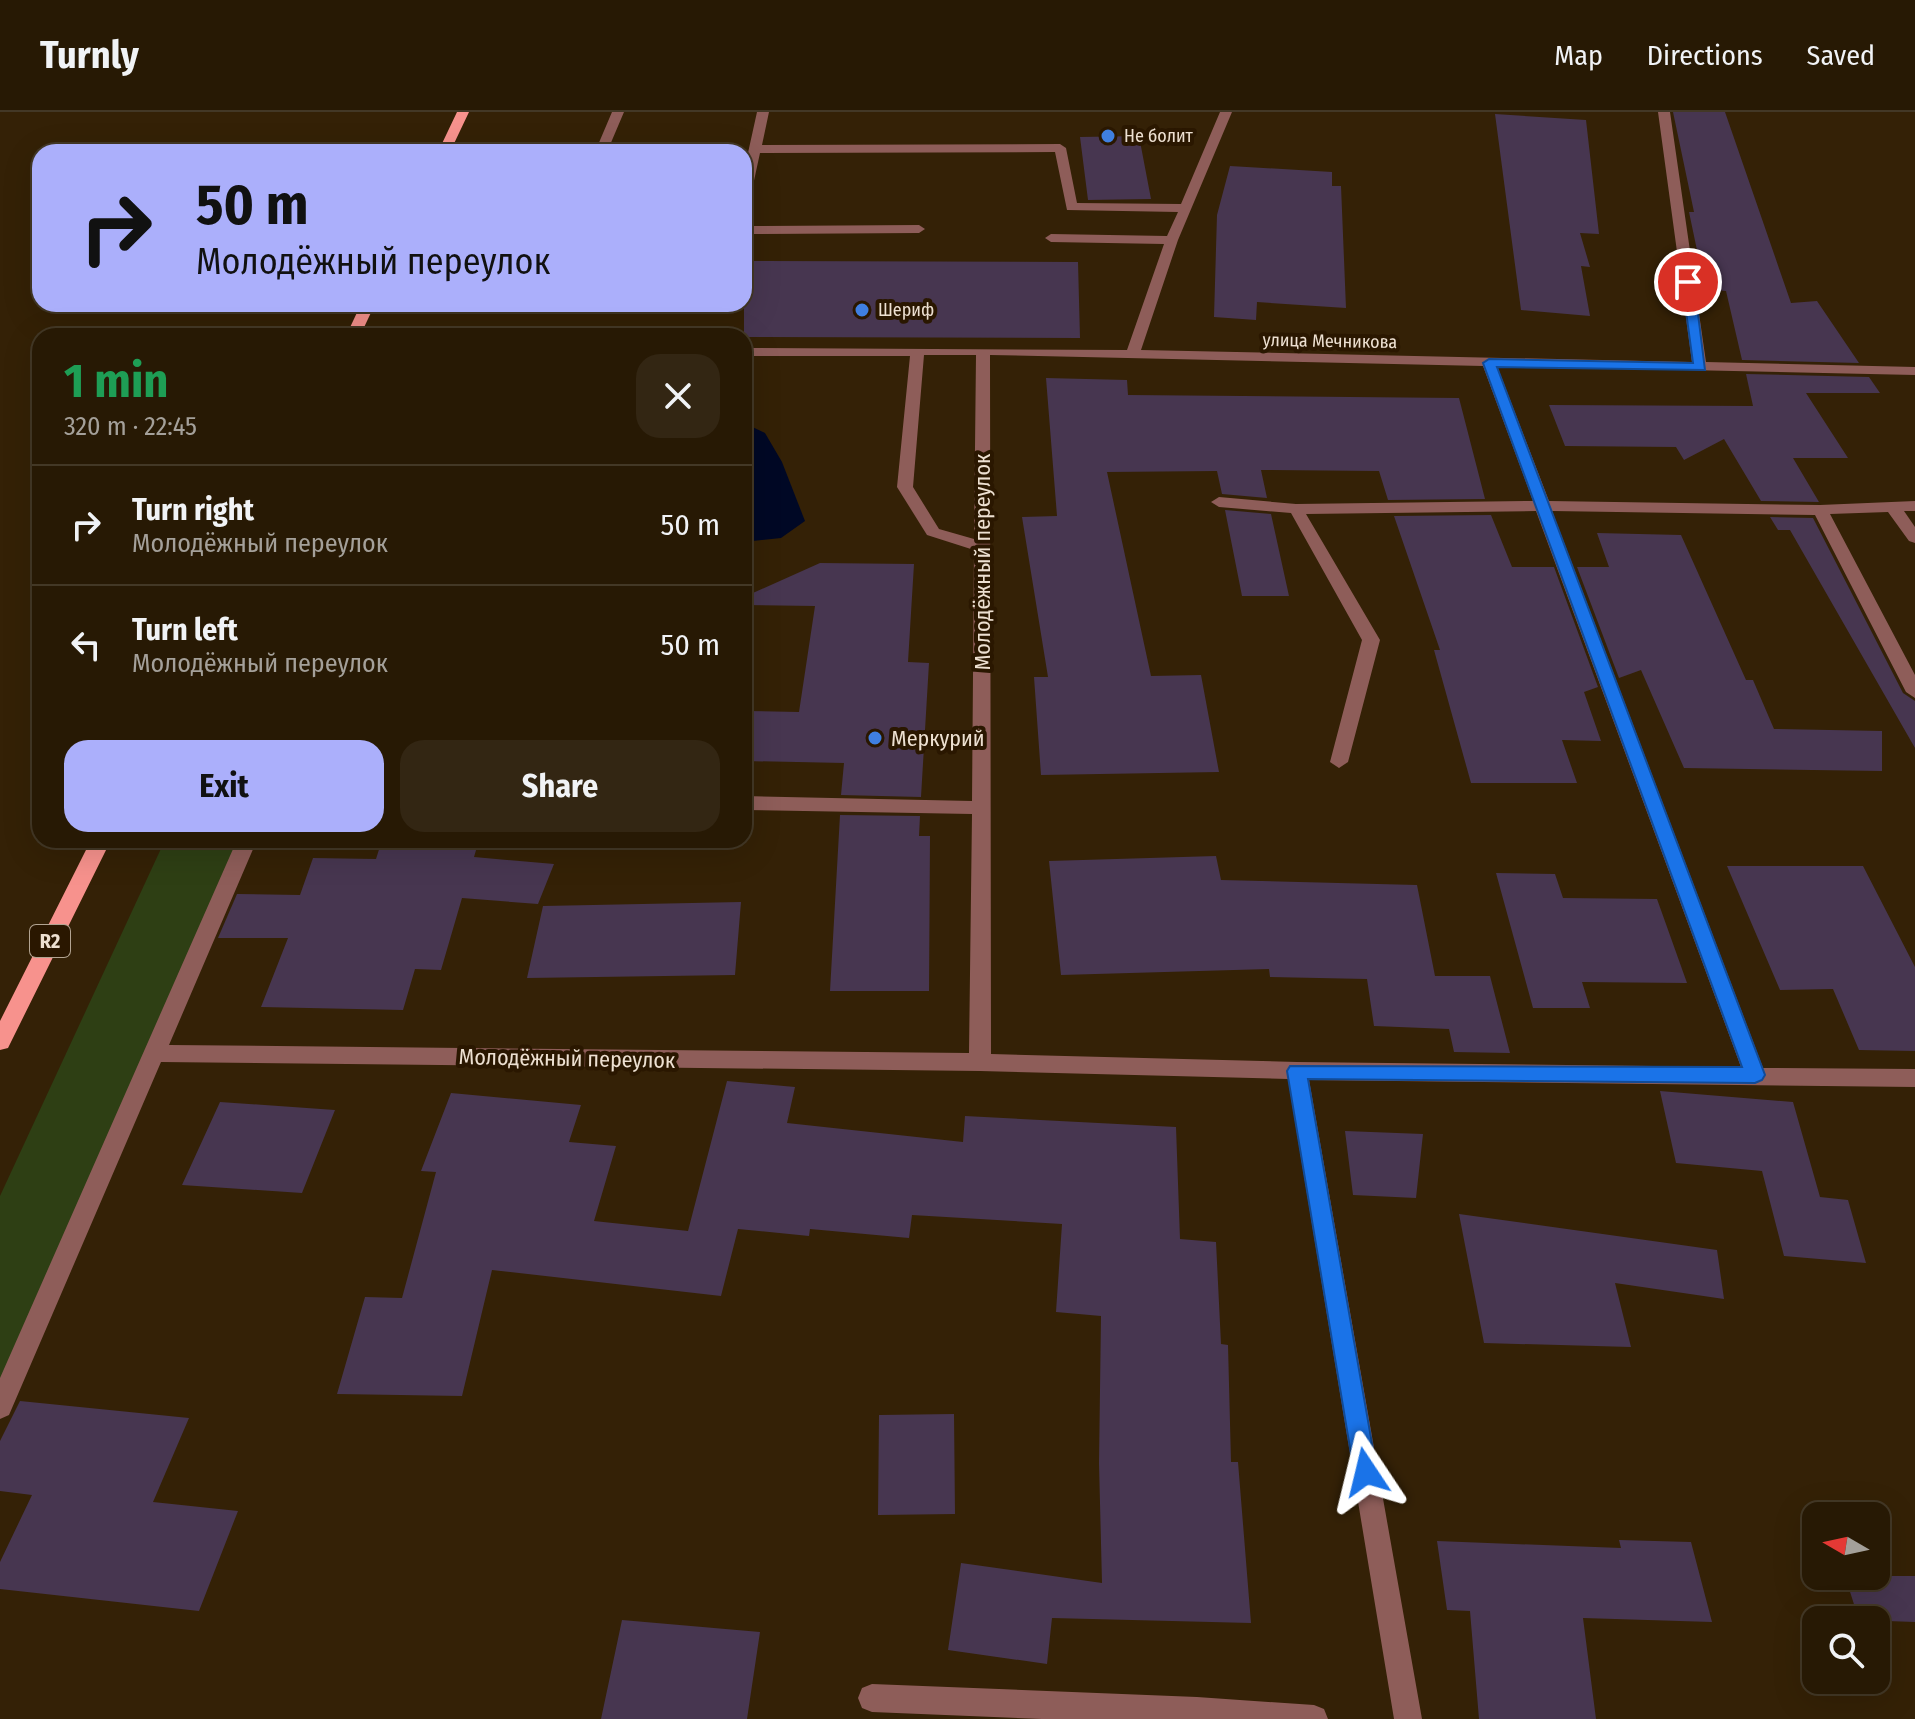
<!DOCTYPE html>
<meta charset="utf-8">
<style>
:root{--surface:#271904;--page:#332613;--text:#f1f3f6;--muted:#a4a09a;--line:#433826;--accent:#abaffb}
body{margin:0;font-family:"Fira Sans Condensed",sans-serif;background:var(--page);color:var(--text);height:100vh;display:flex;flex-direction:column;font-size:30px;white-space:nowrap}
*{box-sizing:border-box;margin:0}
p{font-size:26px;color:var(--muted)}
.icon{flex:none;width:44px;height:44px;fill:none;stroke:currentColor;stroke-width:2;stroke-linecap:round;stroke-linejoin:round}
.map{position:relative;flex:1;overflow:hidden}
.panel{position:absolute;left:32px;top:216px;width:720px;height:520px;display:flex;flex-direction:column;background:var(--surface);border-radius:24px;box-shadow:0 8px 32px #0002,0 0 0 2px var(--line)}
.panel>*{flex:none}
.top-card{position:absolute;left:32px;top:32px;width:720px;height:168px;border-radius:24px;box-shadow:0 8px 32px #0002,0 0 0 2px var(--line);background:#abaffb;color:#111;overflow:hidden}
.needle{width:52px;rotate:279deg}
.buttons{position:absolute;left:1802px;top:1390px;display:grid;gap:16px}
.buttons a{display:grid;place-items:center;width:88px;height:88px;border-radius:16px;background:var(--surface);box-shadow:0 8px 32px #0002,0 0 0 2px var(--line);font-size:40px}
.pin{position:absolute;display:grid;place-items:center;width:68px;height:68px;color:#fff;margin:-34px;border:4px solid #fff;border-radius:50%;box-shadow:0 2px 8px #0007}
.me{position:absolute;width:88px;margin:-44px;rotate:350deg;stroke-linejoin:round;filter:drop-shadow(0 0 6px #0008)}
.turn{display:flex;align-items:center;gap:28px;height:168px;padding:0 32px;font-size:36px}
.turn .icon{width:104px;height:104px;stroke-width:2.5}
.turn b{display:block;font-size:56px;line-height:68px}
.round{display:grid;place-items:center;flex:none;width:84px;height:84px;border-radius:24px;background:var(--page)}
.summary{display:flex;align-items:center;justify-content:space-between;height:136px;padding:0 32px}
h1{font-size:48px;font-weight:700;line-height:60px;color:#1e9e55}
.cta{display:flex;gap:16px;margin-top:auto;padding:16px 32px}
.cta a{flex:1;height:92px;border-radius:24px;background:var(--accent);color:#111;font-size:32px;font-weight:700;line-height:92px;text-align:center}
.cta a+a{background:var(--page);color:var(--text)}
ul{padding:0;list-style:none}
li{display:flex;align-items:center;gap:24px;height:120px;padding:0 32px;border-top:2px solid var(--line)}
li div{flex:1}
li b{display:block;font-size:30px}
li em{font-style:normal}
header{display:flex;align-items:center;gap:48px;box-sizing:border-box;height:112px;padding:0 40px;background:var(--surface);border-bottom:2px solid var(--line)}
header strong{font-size:38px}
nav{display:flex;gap:44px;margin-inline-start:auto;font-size:28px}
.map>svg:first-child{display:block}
.green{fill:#2e3f14}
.water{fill:#000825}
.building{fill:#473650}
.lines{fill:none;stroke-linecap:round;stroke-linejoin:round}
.minor{fill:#8e5d59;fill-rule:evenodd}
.major{fill:#f7928d;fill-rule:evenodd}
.route{fill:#1a73e8;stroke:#114b97;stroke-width:2}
.shop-dot{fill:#3f7fe0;stroke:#2a1700;stroke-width:3}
.labels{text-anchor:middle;stroke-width:8;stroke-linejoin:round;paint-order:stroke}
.far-poi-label{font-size:18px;fill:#ede0d1;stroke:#2a1700;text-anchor:start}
.far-street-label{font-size:18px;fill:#ede0d1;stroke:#2a1700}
.shield{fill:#2a1700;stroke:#b2a492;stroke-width:2}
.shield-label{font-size:20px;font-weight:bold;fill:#ede0d1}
.street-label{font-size:22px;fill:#ede0d1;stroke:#2a1700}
.poi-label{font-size:22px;fill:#ede0d1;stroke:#2a1700;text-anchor:start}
</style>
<header>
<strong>Turnly</strong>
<nav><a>Map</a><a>Directions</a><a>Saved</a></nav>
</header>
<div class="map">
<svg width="1915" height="1607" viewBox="0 0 1915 1607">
<rect width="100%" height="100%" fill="#342106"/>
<path class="green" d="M 165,728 L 247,728 L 0,1295 L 0,1084 Z"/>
<path class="water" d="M 744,311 L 765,321 L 782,350 L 805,409 L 781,426 L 744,430 Z"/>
<path class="building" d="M 1673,0 L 1725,0 L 1791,191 L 1817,189 L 1859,251 L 1742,248 L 1726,179 L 1712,178 L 1704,143 L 1698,143 L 1689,100 L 1694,100 Z
M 1495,2 L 1586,8 L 1599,122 L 1580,121 L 1590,155 L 1581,154 L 1590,204 L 1521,198 Z
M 1139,24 L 1151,87 L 1088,88 L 1080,25 Z
M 1230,54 L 1332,60 L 1332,74 L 1341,74 L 1346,196 L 1257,190 L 1256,208 L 1214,205 L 1217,103 Z
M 744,149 L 1078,150 L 1080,226 L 744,225 Z
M 1746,262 L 1869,265 L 1880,281 L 1806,281 L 1848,346 L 1793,346 L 1819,390 L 1761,389 L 1724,327 L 1684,348 L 1676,335 L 1565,334 L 1549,293 L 1753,294 Z
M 1046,266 L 1127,268 L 1128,283 L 1459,286 L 1485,387 L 1388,388 L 1379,359 L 1261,358 L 1267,386 L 1222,382 L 1217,359 L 1107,360 L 1151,564 L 1201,563 L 1219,660 L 1041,663 L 1034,565 L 1048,565 L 1022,405 L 1057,404 Z
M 1225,398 L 1271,402 L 1289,484 L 1242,484 Z
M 1491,403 L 1512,455 L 1554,455 L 1598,575 L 1584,580 L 1601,629 L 1562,628 L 1577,671 L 1471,671 L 1434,538 L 1440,538 L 1394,404 Z
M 1770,405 L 1813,406 L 1903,581 L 1915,589 L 1915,636 L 1790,418 L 1778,418 Z
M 1597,421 L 1681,423 L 1746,568 L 1753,568 L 1774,617 L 1882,619 L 1882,659 L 1684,656 L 1641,558 L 1619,566 L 1577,455 L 1609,455 Z
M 820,451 L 914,452 L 908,550 L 929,551 L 921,685 L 841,683 L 844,651 L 744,649 L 744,599 L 799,600 L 815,494 L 744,493 L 744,485 Z
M 840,703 L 920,704 L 919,724 L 930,724 L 929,879 L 830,879 Z
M 382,728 L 479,728 L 474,745 L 554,752 L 538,792 L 462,786 L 441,858 L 415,857 L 403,898 L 261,895 L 288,826 L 218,826 L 237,782 L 300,783 L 313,746 L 376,747 Z
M 1216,744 L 1221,768 L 1417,773 L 1435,864 L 1490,864 L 1510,941 L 1454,940 L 1449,917 L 1374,914 L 1367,867 L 1270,865 L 1269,857 L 1061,863 L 1049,749 Z
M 1727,754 L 1863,754 L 1915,855 L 1915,939 L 1859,938 L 1833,877 L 1780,878 Z
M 1496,761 L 1555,762 L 1563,786 L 1657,787 L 1687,871 L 1582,870 L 1590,896 L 1533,896 Z
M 741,790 L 735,863 L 527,866 L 543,794 Z
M 727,969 L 795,975 L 787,1011 L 963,1030 L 965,1004 L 1176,1015 L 1180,1127 L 1216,1130 L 1221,1232 L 1228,1233 L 1231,1350 L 1238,1350 L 1251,1511 L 1052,1506 L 1047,1552 L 948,1538 L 961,1451 L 1102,1471 L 1099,1351 L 1101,1204 L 1056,1200 L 1062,1112 L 912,1103 L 909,1126 L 810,1117 L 809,1124 L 738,1117 L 721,1184 L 492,1158 L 462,1284 L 337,1282 L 365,1185 L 402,1186 L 436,1060 L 421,1059 L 451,981 L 581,993 L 569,1030 L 616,1034 L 594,1109 L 688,1119 Z
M 1660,979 L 1793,990 L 1820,1085 L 1848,1088 L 1866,1151 L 1784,1144 L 1762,1059 L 1676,1051 Z
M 220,990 L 335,998 L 302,1081 L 182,1073 Z
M 1345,1019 L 1423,1022 L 1416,1086 L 1353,1083 Z
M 1459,1102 L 1717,1138 L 1724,1187 L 1615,1171 L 1631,1235 L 1484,1231 Z
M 20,1289 L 189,1306 L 153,1390 L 238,1399 L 199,1499 L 0,1477 L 0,1450 L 32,1383 L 0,1379 L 0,1329 Z
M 954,1302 L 955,1402 L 878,1403 L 879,1303 Z
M 1619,1428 L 1691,1430 L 1712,1510 L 1583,1506 L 1596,1607 L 1479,1607 L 1470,1499 L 1447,1498 L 1437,1429 L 1621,1436 Z
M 1845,1464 L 1915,1464 L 1915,1510 L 1859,1508 Z
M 622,1508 L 760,1520 L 747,1607 L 601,1607 Z"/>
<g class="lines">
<path class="minor" d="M 612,0 L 624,0 L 607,40 L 595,40 Z
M 757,0 L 769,0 L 762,33 L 1060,32 L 1066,36 L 1077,91 L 1181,92 L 1220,0 L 1232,0 L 1178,128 L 1141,238 L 1692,250 L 1658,0 L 1670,0 L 1706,250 L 1915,255 L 1915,263 L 1497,254 L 1549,389 L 1820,393 L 1915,389 L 1915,399 L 1904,399 L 1915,415 L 1915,431 L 1909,429 L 1888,400 L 1830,402 L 1915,563 L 1915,586 L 1906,580 L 1815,403 L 1552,399 L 1763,956 L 1915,957 L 1915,975 L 1309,968 L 1422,1607 L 1394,1607 L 1288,967 L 980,959 L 161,950 L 9,1303 L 0,1307 L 0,1266 L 237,728 L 257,728 L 169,933 L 969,941 L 972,702 L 744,698 L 744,684 L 972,689 L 974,438 L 927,423 L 897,375 L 910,244 L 744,244 L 744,236 L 1127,238 L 1164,132 L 1051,130 L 1045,126 L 1051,122 L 1167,124 L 1178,100 L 1067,98 L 1055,40 L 760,41 L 750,87 L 744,91 L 744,59 ZM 924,243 L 976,243 L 974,427 L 939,417 L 913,375 ZM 990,243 L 1483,254 L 1533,389 L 1296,392 L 1219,385 L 1211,390 L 1219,395 L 1291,401 L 1362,528 L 1330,650 L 1339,656 L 1348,650 L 1380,528 L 1306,402 L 1536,399 L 1741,955 L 1297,950 L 991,942 Z
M 744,114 L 919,113 L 925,117 L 919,121 L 744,122 Z
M 872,1572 L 1197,1585 L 1314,1593 L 1324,1597 L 1328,1607 L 1042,1607 L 872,1600 L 862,1596 L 858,1586 L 862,1576 Z"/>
<path class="major" d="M 457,0 L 469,0 L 450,40 L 438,40 Z
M 361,192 L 375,192 L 360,224 L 346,224 Z
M 91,728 L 111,728 L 8,936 L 0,938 L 0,909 Z"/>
</g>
<path class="route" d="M 1688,166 L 1694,170 L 1705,258 L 1497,255 L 1765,963 L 1762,968 L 1755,971 L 1308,967 L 1377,1360 L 1374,1368 L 1366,1372 L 1357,1368 L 1354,1360 L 1287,959 L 1290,954 L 1742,955 L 1483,251 L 1489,247 L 1693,251 L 1682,170 Z"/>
<g class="shop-dot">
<circle cx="1108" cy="24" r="8"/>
<circle cx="862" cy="198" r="8"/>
<circle cx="875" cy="626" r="8"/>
</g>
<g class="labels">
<g class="far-poi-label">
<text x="1124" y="30">Не болит</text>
<text x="878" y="204">Шериф</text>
</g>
<g class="far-street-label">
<text transform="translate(1330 229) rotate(1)" y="6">улица Мечникова</text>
</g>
<rect class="shield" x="30" y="813" width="40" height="32" rx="6"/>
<g class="shield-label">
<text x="50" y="836">R2</text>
</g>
<g class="street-label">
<text transform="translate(982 450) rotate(-90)" y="8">Молодёжный переулок</text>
<text transform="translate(567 946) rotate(1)" y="8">Молодёжный переулок</text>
</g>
<g class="poi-label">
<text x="891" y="634">Меркурий</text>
</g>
</g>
</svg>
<div class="buttons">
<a><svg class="needle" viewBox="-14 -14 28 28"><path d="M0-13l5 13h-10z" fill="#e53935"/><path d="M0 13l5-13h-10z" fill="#a4a09a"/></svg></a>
<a><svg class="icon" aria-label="search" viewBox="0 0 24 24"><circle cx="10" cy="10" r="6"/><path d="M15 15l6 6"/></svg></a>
</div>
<div class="pin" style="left:1688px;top:170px;background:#d93025"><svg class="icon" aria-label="arrive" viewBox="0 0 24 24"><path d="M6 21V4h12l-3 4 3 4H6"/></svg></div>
<svg class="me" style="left:1366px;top:1360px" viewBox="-20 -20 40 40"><path d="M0-17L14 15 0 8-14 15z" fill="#1a73e8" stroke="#fff" stroke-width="4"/></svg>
<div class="top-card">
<div class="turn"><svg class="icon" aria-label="right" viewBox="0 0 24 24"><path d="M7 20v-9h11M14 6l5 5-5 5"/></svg><div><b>50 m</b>Молодёжный переулок</div></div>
</div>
<section class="panel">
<div class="summary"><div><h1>1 min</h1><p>320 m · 22:45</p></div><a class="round"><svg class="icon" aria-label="close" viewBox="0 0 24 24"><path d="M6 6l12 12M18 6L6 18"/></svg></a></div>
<ul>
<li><svg class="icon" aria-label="right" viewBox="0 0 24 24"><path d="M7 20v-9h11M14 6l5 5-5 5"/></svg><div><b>Turn right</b><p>Молодёжный переулок</p></div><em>50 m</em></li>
<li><svg class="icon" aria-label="left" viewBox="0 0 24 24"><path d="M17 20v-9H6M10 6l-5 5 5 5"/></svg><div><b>Turn left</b><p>Молодёжный переулок</p></div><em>50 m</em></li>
</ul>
<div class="cta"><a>Exit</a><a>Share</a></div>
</section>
</div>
